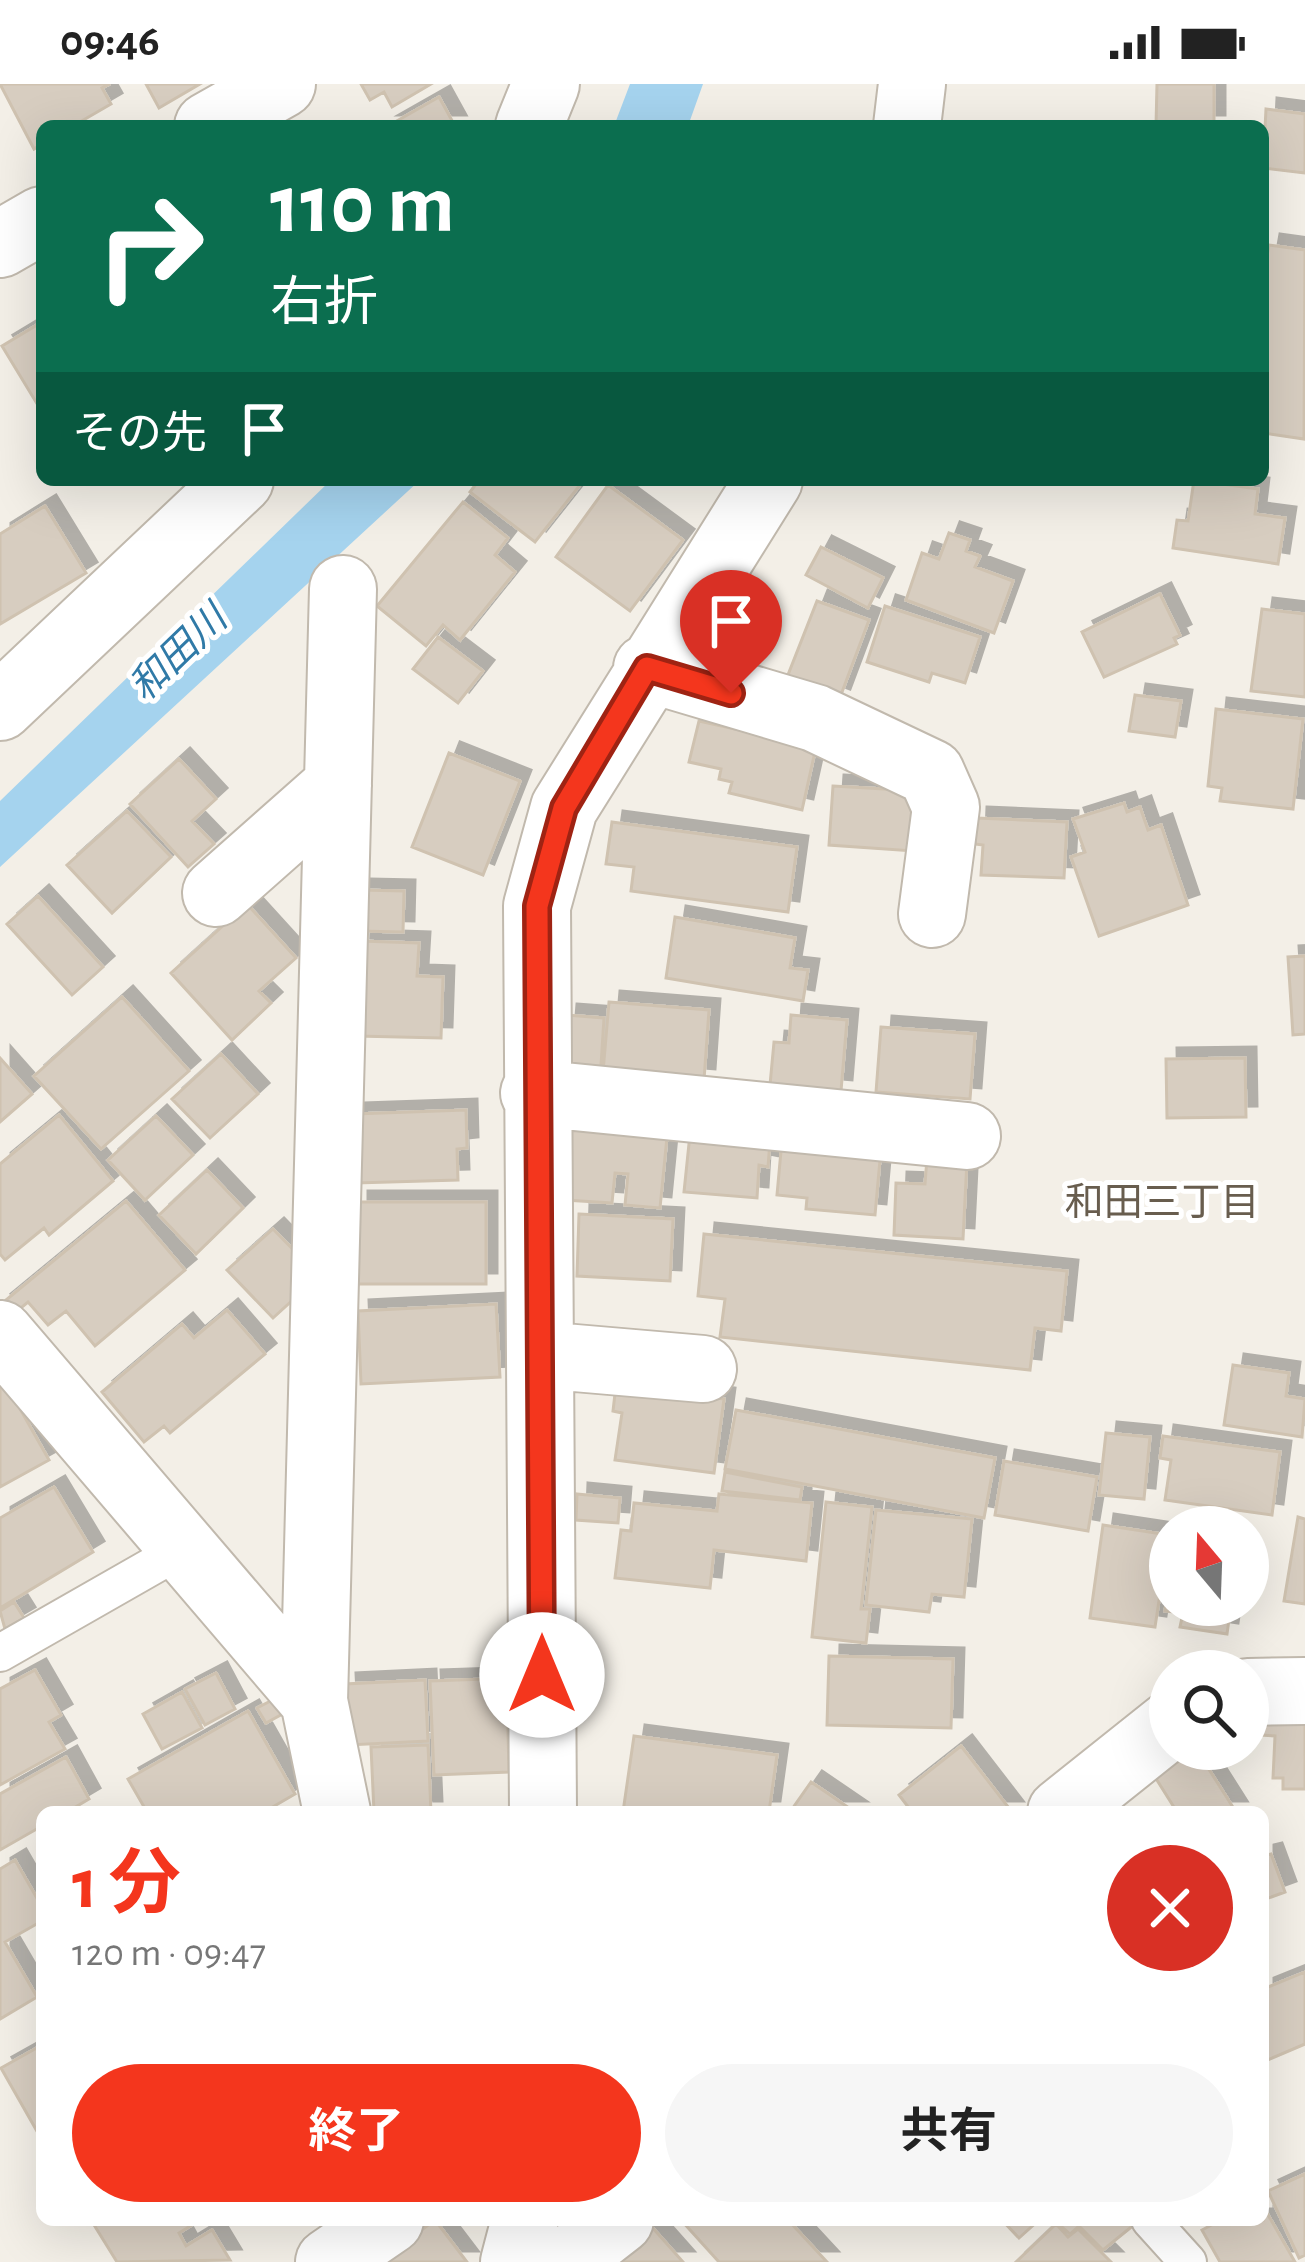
<!DOCTYPE html>
<html lang="ja">
<meta charset="utf-8">
<style>
:root{--surface:#fff;--page:#f6f6f6;--text:#222;--muted:#767676;--accent:#f4361d}
body{margin:0;font-family:"Alegreya Sans","Noto Sans JP",sans-serif;background:var(--page);color:var(--text);height:100vh;display:flex;flex-direction:column;font-size:45px;white-space:nowrap}
*{box-sizing:border-box;margin:0}
p{font-size:39px;color:var(--muted)}
.icon{flex:none;width:66px;height:66px;fill:none;stroke:currentColor;stroke-width:2;stroke-linecap:round;stroke-linejoin:round}
.map{position:relative;flex:1;overflow:hidden}
.side{position:absolute;left:36px;top:1722px;width:1233px;height:420px;display:flex;flex-direction:column;background:var(--surface);border-radius:18px;box-shadow:0 12px 48px #0002}
.side>*{flex:none}
.top-card{position:absolute;left:36px;top:36px;width:1233px;height:366px;border-radius:18px;box-shadow:0 12px 48px #0002;background:#0b6e4f;color:#fff;overflow:hidden}
.needle{width:78px;rotate:341deg}
.buttons{position:absolute;left:1149px;top:1422px;display:grid;gap:24px}
.buttons a{display:grid;place-items:center;width:120px;height:120px;border-radius:50%;background:var(--surface);box-shadow:0 12px 48px #0002;font-size:60px}
.pin{position:absolute;display:grid;place-items:center;width:102px;height:102px;color:#fff;margin:-123px -51px;border-radius:50% 50% 50% 0;rotate:-45deg;box-shadow:0 0 12px #0007}
.pin .icon{rotate:45deg}
.me{position:absolute;width:132px;margin:-66px;rotate:0deg;stroke-linejoin:round;filter:drop-shadow(0 0 9px #0008)}
.turn{display:flex;align-items:center;gap:42px;height:252px;padding:0 36px;font-size:54px}
.turn .icon{width:156px;height:156px;stroke-width:2.5}
.turn b{display:block;font-size:84px;line-height:102px}
.then{display:flex;align-items:center;height:114px;padding:0 36px;background:#0003;gap:24px;font-size:45px}
.round{display:grid;place-items:center;flex:none;width:126px;height:126px;border-radius:63px;background:var(--page)}
.overview{display:flex;align-items:center;justify-content:space-between;height:204px;padding:0 36px}
h1{font-size:72px;font-weight:700;line-height:90px;color:var(--accent)}
.action{display:flex;gap:24px;margin-top:auto;padding:24px 36px}
.action a{flex:1;height:138px;border-radius:72px;background:var(--accent);color:#fff;font-size:48px;font-weight:700;line-height:138px;text-align:center}
.action a+a{background:var(--page);color:var(--text)}
.status{display:flex;justify-content:space-between;align-items:center;height:84px;padding:0 60px;background:var(--surface);direction:ltr}
.status svg{height:33px;fill:currentColor}
.map>svg:first-child{display:block}
.water{fill:#a5d3ee}
.building{fill:#d7cdc0;stroke:#cfc2b0;stroke-width:3;filter:url(#shadow)}
.lines{fill:none;stroke-linecap:round;stroke-linejoin:round}
.lane-casing{stroke:#c1b9ad;stroke-width:40}
.street-casing{stroke:#c1b9ad;stroke-width:70}
.lane{stroke:#fff;stroke-width:36}
.street{stroke:#fff;stroke-width:66}
.route-casing{stroke:#9f2313;stroke-width:30}
.route{stroke:#f4361d;stroke-width:21}
.labels{text-anchor:middle;stroke-width:10;stroke-linejoin:round;paint-order:stroke}
.water-label{font-size:39px;font-style:italic;fill:#307aa7;stroke:#fff}
.neighbourhood-label{font-size:39px;fill:#685d4e;stroke:#fff}
</style>
<div class="status"><b>09:46</b><svg viewBox="0 0 49 12"><path d="M0 12V9h3v3zM5 12V6h3v6zM10 12V3h3v9zM15 12V0h3v12zM26 1h20v11H26zM47 4h2v5h-2z"/></svg></div>
<div class="map">
<svg width="1305" height="2178" viewBox="0 0 1305 2178">
<defs>
<filter id="shadow"><feDropShadow dx="11" dy="-11" stdDeviation="0" flood-color="#0004"/></filter>
</defs>
<rect width="100%" height="100%" fill="#f3efe7"/>
<path class="water" d="M 630,0 L 703,0 L 688,42 L 614,42 Z
M 331,396 L 420,396 L 0,783 L 0,717 Z"/>
<path class="building" d="M 0,0 L 110,0 L 102,4 L 111,20 L 73,42 L 42,42 L 42,60 L 34,65 Z
M 146,0 L 200,0 L 159,24 Z
M 361,0 L 431,0 L 392,23 L 384,8 L 370,16 Z
M 1157,0 L 1214,0 L 1214,42 L 1156,42 Z
M 439,13 L 455,42 L 388,42 Z
M 1266,25 L 1305,30 L 1305,89 L 1263,84 Z
M 1269,161 L 1305,166 L 1304,355 L 1263,349 L 1263,195 Z
M 42,238 L 42,328 L 2,262 Z
M 479,396 L 584,396 L 535,458 L 470,408 Z
M 1194,396 L 1258,405 L 1255,430 L 1285,434 L 1278,480 L 1173,464 L 1177,436 L 1188,437 Z
M 608,401 L 683,456 L 630,527 L 556,473 Z
M 463,418 L 508,454 L 495,471 L 515,488 L 460,556 L 443,541 L 426,562 L 377,522 Z
M 45,422 L 86,489 L 0,540 L 0,450 Z
M 949,449 L 970,456 L 966,467 L 980,472 L 975,483 L 1013,497 L 994,549 L 906,516 L 922,469 L 939,475 Z
M 821,463 L 883,494 L 868,524 L 806,491 Z
M 1160,510 L 1180,551 L 1174,554 L 1177,560 L 1104,593 L 1082,548 Z
M 817,517 L 869,536 L 839,616 L 786,596 Z
M 885,522 L 980,553 L 965,599 L 932,589 L 929,598 L 867,578 Z
M 1262,525 L 1305,530 L 1305,613 L 1251,607 Z
M 438,553 L 483,587 L 458,619 L 413,585 Z
M 1135,611 L 1181,617 L 1175,653 L 1129,647 Z
M 1216,625 L 1303,635 L 1293,725 L 1220,717 L 1222,704 L 1208,702 Z
M 699,637 L 816,663 L 802,726 L 729,709 L 732,698 L 719,695 L 721,685 L 689,678 Z
M 449,669 L 520,697 L 483,791 L 412,763 Z
M 179,675 L 216,715 L 192,737 L 214,760 L 188,783 L 130,720 Z
M 833,702 L 918,707 L 913,767 L 829,761 Z
M 1124,719 L 1127,728 L 1140,723 L 1148,746 L 1161,741 L 1188,821 L 1099,852 L 1071,773 L 1085,768 L 1073,735 Z
M 127,727 L 171,773 L 112,829 L 67,781 Z
M 976,734 L 1067,738 L 1064,794 L 981,791 L 983,761 L 975,760 Z
M 612,738 L 797,763 L 788,828 L 631,807 L 634,783 L 606,780 Z
M 359,806 L 404,807 L 403,848 L 358,847 Z
M 38,812 L 103,883 L 72,911 L 7,840 Z
M 247,820 L 296,874 L 259,907 L 271,919 L 232,956 L 171,889 Z
M 675,833 L 795,854 L 790,884 L 808,886 L 803,917 L 666,894 Z
M 360,857 L 419,859 L 417,892 L 443,893 L 441,954 L 357,952 Z
M 1305,872 L 1305,950 L 1293,951 L 1288,873 Z
M 122,913 L 189,987 L 101,1065 L 34,992 Z
M 609,918 L 709,926 L 704,996 L 603,988 Z
M 566,931 L 604,934 L 600,997 L 561,994 Z
M 791,931 L 847,936 L 841,1007 L 770,1001 L 774,958 L 789,959 Z
M 881,943 L 975,950 L 970,1015 L 876,1008 Z
M 221,970 L 258,1010 L 210,1054 L 172,1015 Z
M 0,974 L 32,1010 L 0,1038 Z
M 1245,974 L 1246,1033 L 1167,1034 L 1166,975 Z
M 466,1026 L 467,1064 L 457,1065 L 458,1096 L 356,1099 L 354,1030 Z
M 59,1031 L 113,1097 L 49,1151 L 44,1144 L 5,1176 L 0,1170 L 0,1080 Z
M 156,1032 L 193,1071 L 145,1116 L 108,1076 Z
M 567,1033 L 668,1043 L 660,1124 L 625,1121 L 628,1090 L 615,1089 L 612,1119 L 565,1116 Z
M 690,1050 L 770,1056 L 768,1083 L 759,1081 L 757,1114 L 684,1108 Z
M 782,1056 L 881,1065 L 875,1131 L 806,1125 L 807,1114 L 777,1111 Z
M 927,1074 L 967,1076 L 963,1155 L 894,1151 L 896,1099 L 925,1100 Z
M 207,1086 L 243,1124 L 196,1170 L 159,1131 Z
M 126,1117 L 185,1186 L 95,1262 L 66,1227 L 48,1241 L 28,1218 L 10,1233 L 0,1221 Z
M 357,1118 L 486,1118 L 486,1200 L 357,1200 Z
M 579,1130 L 673,1135 L 670,1197 L 577,1192 Z
M 273,1145 L 308,1181 L 309,1201 L 273,1234 L 227,1186 Z
M 704,1150 L 1067,1187 L 1061,1247 L 1035,1244 L 1030,1286 L 720,1253 L 725,1215 L 698,1212 Z
M 496,1220 L 500,1293 L 361,1300 L 358,1227 Z
M 227,1226 L 265,1270 L 170,1349 L 164,1342 L 144,1358 L 102,1308 L 182,1240 L 194,1254 Z
M 1233,1281 L 1289,1289 L 1286,1312 L 1305,1315 L 1302,1353 L 1224,1341 Z
M 2,1293 L 49,1376 L 0,1403 L 0,1294 Z
M 616,1301 L 724,1315 L 714,1389 L 615,1376 L 622,1329 L 613,1327 Z
M 736,1326 L 995,1374 L 984,1434 L 725,1385 Z
M 1106,1349 L 1150,1353 L 1144,1415 L 1099,1411 Z
M 1163,1352 L 1280,1368 L 1272,1431 L 1165,1416 L 1171,1376 L 1160,1374 Z
M 1004,1377 L 1097,1393 L 1088,1447 L 995,1431 Z
M 725,1388 L 802,1403 L 800,1416 L 722,1407 Z
M 54,1403 L 93,1468 L 0,1524 L 0,1434 Z
M 577,1410 L 620,1414 L 618,1439 L 576,1436 Z
M 719,1410 L 812,1419 L 806,1477 L 714,1466 L 710,1504 L 615,1494 L 621,1446 L 631,1447 L 634,1419 L 717,1427 Z
M 826,1418 L 872,1423 L 861,1525 L 870,1525 L 866,1559 L 812,1553 Z
M 876,1426 L 972,1435 L 964,1513 L 932,1510 L 929,1528 L 866,1521 Z
M 1298,1433 L 1305,1435 L 1305,1520 L 1284,1517 Z
M 1103,1441 L 1169,1451 L 1155,1543 L 1090,1534 Z
M 1170,1494 L 1170,1521 L 1231,1521 L 1227,1550 L 1180,1543 L 1183,1529 L 1165,1527 Z
M 14,1518 L 24,1534 L 5,1545 L 0,1527 Z
M 829,1572 L 953,1575 L 951,1644 L 827,1641 Z
M 35,1586 L 61,1631 L 49,1638 L 65,1665 L 0,1701 L 0,1605 Z
M 216,1589 L 235,1625 L 205,1641 L 185,1605 Z
M 486,1595 L 487,1612 L 507,1611 L 509,1688 L 434,1691 L 430,1597 Z
M 425,1596 L 428,1657 L 348,1661 L 345,1600 Z
M 182,1608 L 202,1644 L 162,1665 L 143,1630 Z
M 282,1611 L 290,1626 L 266,1639 L 257,1624 Z
M 248,1627 L 295,1710 L 264,1728 L 147,1728 L 128,1695 Z
M 1261,1627 L 1305,1628 L 1305,1705 L 1283,1705 L 1283,1694 L 1273,1694 L 1275,1652 L 1261,1651 Z
M 634,1652 L 777,1671 L 769,1728 L 623,1728 Z
M 428,1661 L 431,1728 L 374,1728 L 371,1663 Z
M 961,1662 L 1012,1728 L 912,1728 L 899,1711 Z
M 1182,1665 L 1196,1665 L 1236,1728 L 1177,1728 L 1150,1685 Z
M 66,1673 L 89,1715 L 67,1728 L 42,1728 L 42,1742 L 0,1766 L 0,1710 Z
M 811,1698 L 855,1728 L 790,1728 Z
M 1271,1770 L 1285,1808 L 1263,1816 L 1263,1772 Z
M 15,1776 L 42,1823 L 42,1837 L 5,1858 L 37,1913 L 0,1935 L 0,1785 Z
M 1305,1888 L 1305,1960 L 1263,1978 L 1263,1905 Z
M 42,1961 L 42,2056 L 1,1984 Z
M 1305,2090 L 1305,2171 L 1299,2174 L 1268,2107 Z
M 1263,2122 L 1295,2178 L 1220,2178 L 1202,2146 L 1221,2136 L 1263,2136 Z
M 91,2136 L 200,2136 L 179,2149 L 186,2162 L 212,2146 L 230,2176 L 117,2178 Z
M 435,2136 L 467,2178 L 378,2178 Z
M 681,2136 L 788,2136 L 827,2178 L 719,2178 Z
M 1002,2136 L 1039,2136 L 1019,2154 Z
M 1067,2136 L 1129,2136 L 1135,2140 L 1103,2166 L 1079,2142 L 1070,2150 L 1061,2142 Z
M 1056,2140 L 1068,2153 L 1078,2145 L 1111,2178 L 1016,2178 Z
M 651,2142 L 683,2178 L 609,2178 Z"/>
<g class="lines">
<defs>
<path id="lane" d="M 0,1569 L 184,1464
M 1150,2136 L 1188,2178"/>
<path id="street" d="M 208,42 L 282,0
M 529,42 L 546,0
M 907,42 L 912,0
M 0,160 L 42,136
M 647,584 L 815,634 L 931,689 L 946,723 L 932,830
M 0,623 L 240,396
M 216,809 L 338,701
M 534,1009 L 967,1052
M 0,1250 L 314,1617
M 540,1271 L 703,1285
M 1248,1608 L 1305,1607
M 337,1728 L 314,1617 L 343,505
M 543,1728 L 537,822 L 564,724 L 769,396
M 1061,1728 L 1170,1641
M 329,2178 L 390,2136
M 514,2178 L 525,2136
M 566,2178 L 620,2136"/>
</defs>
<use href="#lane" class="lane-casing"/>
<use href="#street" class="street-casing"/>
<use href="#lane" class="lane"/>
<use href="#street" class="street"/>
</g>
<g class="lines">
<defs>
<path id="route" d="M 542,1591 L 537,822 L 564,724 L 647,584 L 731,609"/>
</defs>
<use href="#route" class="route-casing"/>
<use href="#route" class="route"/>
</g>
<g class="labels">
<g class="water-label">
<text transform="translate(177 568) rotate(-44)" y="14">和田川</text>
</g>
<g class="neighbourhood-label">
<text x="1162" y="1131">和田三丁目</text>
</g>
</g>
</svg>
<div class="buttons">
<a><svg class="needle" viewBox="-14 -14 28 28"><path d="M0-13l5 13h-10z" fill="#e53935"/><path d="M0 13l5-13h-10z" fill="#767676"/></svg></a>
<a><svg class="icon" aria-label="search" viewBox="0 0 24 24"><circle cx="10" cy="10" r="6"/><path d="M15 15l6 6"/></svg></a>
</div>
<div class="pin" style="left:731px;top:609px;background:#d93025"><svg class="icon" aria-label="arrive" viewBox="0 0 24 24"><path d="M6 21V4h12l-3 4 3 4H6"/></svg></div>
<svg class="me" style="left:542px;top:1591px" viewBox="-20 -20 40 40"><circle r="19" fill="#fff"/><path d="M0-13L10 11 0 6-10 11z" fill="#f4361d"/></svg>
<div class="top-card">
<div class="turn"><svg class="icon" aria-label="right" viewBox="0 0 24 24"><path d="M7 20v-9h11M14 6l5 5-5 5"/></svg><div><b>110 m</b>右折</div></div>
<div class="then">その先<svg class="icon" aria-label="arrive" viewBox="0 0 24 24"><path d="M6 21V4h12l-3 4 3 4H6"/></svg></div>
</div>
<section class="side">
<div class="overview"><div><h1>1 分</h1><p>120 m · 09:47</p></div><a class="round" style="background:#d93025;color:#fff"><svg class="icon" aria-label="close" viewBox="0 0 24 24"><path d="M6 6l12 12M18 6L6 18"/></svg></a></div>
<div class="action"><a>終了</a><a>共有</a></div>
</section>
</div>
